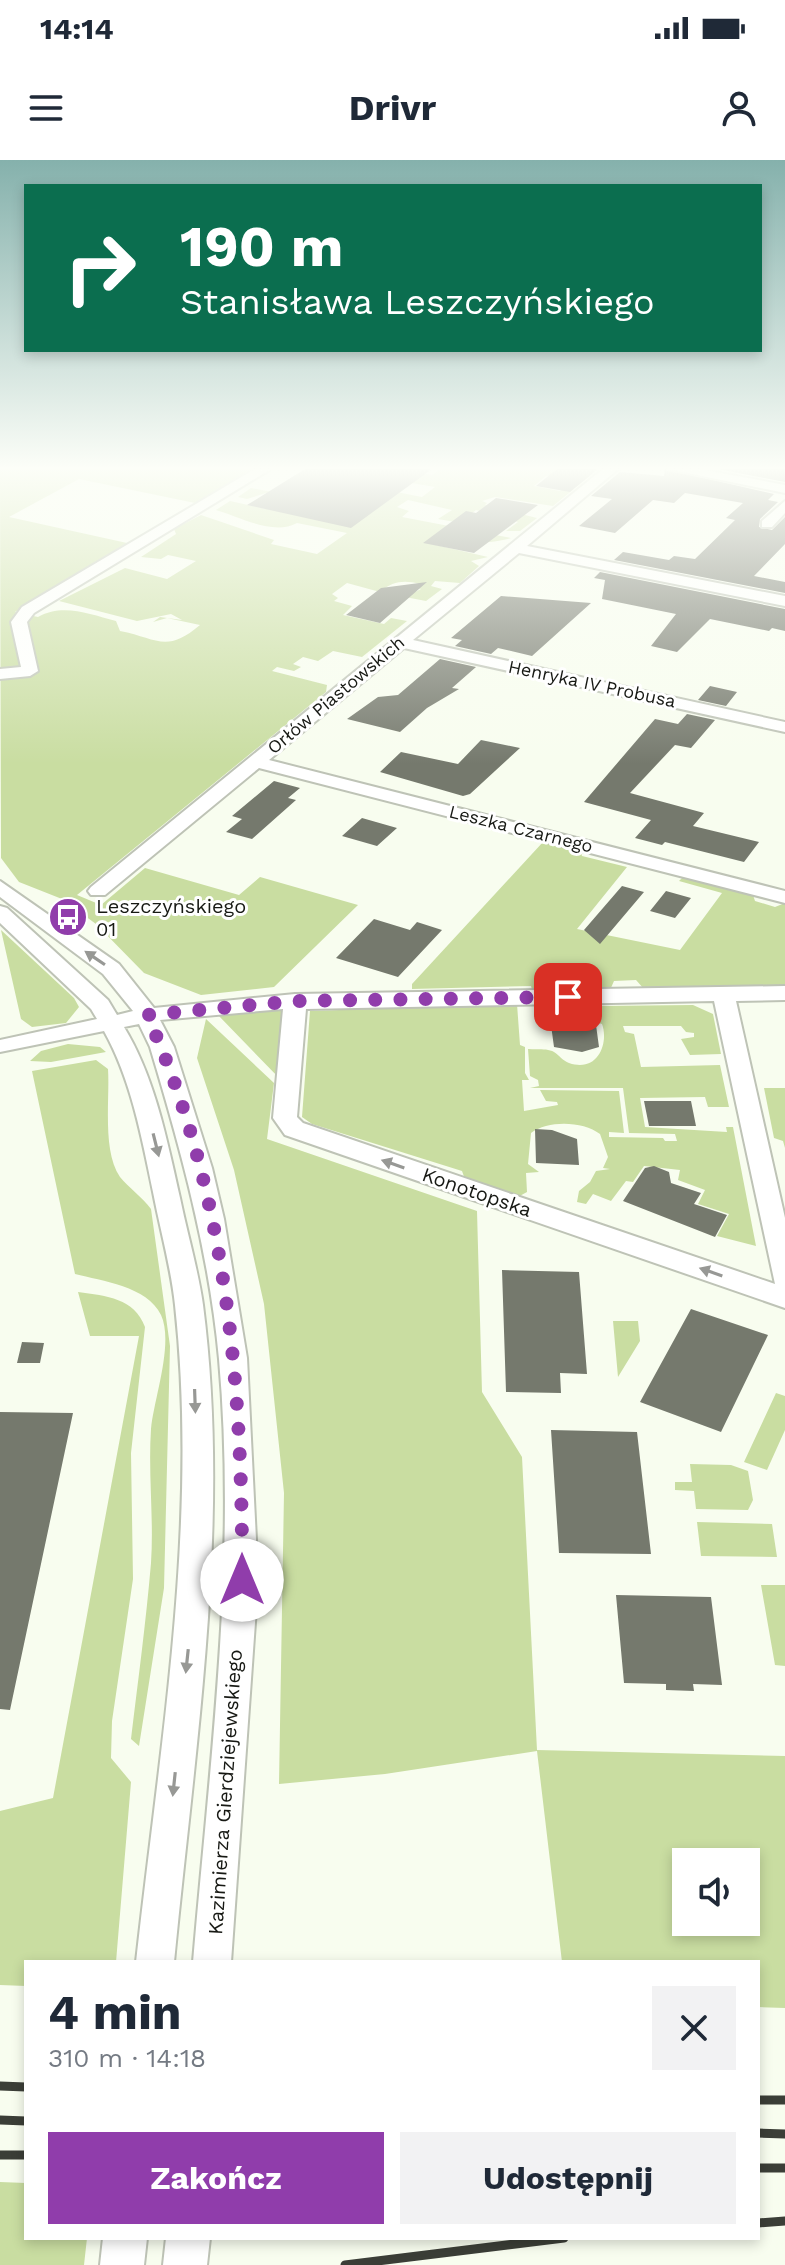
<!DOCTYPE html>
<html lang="pl">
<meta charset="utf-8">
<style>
:root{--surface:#fff;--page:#f2f2f3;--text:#1f2937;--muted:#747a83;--accent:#903dab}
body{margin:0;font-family:"Work Sans",sans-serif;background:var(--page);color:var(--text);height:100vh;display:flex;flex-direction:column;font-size:30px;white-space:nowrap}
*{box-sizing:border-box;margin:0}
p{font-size:26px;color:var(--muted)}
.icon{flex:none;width:44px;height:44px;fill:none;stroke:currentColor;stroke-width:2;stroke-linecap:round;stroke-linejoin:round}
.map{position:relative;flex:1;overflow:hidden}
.side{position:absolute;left:24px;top:1800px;width:736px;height:280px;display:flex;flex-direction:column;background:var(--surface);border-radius:0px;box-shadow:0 4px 12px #0003}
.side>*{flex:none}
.banner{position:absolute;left:24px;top:24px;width:738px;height:168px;border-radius:0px;box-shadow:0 4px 12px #0003;background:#0b6e4f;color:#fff;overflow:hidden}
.tools{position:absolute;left:672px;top:1688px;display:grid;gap:16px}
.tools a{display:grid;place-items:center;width:88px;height:88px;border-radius:0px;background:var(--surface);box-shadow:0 4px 12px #0003;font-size:40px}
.pin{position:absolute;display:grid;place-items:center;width:68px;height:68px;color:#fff;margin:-34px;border-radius:16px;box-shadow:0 4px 12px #0006}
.me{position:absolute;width:88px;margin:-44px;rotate:0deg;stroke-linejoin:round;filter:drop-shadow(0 0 6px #0008)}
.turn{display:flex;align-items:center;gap:28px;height:168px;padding:0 24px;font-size:36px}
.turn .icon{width:104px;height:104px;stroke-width:2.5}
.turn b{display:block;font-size:56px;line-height:68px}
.round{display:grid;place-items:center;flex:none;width:84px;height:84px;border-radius:0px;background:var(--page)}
.headline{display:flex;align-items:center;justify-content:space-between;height:136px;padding:0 24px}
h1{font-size:48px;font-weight:700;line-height:60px}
.cta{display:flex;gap:16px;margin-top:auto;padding:16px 24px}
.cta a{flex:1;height:92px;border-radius:0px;background:var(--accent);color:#fff;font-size:32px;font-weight:700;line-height:92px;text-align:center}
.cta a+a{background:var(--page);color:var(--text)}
.status{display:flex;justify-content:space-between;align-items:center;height:56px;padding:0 40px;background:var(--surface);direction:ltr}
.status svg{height:22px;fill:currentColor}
header{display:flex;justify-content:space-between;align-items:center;height:104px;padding:0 24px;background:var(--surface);font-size:36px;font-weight:700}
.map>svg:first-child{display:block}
.green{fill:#c9dda1;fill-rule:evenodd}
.building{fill:#75796d}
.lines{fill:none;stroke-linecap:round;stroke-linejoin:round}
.minor-casing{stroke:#bec3b6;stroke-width:4}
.minor{fill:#fff;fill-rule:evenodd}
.rail{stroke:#3b3e37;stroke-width:9}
.oneway{fill:#979895}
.route{stroke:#903dab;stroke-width:14;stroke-dasharray:0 25.2}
.labels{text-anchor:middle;stroke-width:6;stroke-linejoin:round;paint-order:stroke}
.far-street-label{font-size:18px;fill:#171914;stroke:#fff}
.poi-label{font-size:20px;fill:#171914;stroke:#fff;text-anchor:start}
.street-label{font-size:20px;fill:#171914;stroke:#fff}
</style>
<div class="status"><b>14:14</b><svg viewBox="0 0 49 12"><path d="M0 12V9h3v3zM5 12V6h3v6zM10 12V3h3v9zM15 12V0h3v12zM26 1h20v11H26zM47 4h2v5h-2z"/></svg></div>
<header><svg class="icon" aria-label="menu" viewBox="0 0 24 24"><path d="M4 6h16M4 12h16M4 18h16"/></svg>Drivr<svg class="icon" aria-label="person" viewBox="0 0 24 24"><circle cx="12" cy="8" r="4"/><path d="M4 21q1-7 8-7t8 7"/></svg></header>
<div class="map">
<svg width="785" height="2105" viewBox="0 0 785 2105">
<rect width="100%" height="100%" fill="#f8fdef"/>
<path class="green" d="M 0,309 L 256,309 L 195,343 L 79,319 L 9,357 L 127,383 L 15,452 L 38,457 C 63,443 89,454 116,461 L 120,471 C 157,478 166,494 200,465 L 167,458 L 153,462 L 160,457 L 182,460 L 171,454 L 137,461 L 59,441 L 125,408 L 167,419 L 196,401 L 168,395 L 161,399 L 141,397 L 176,374 L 174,369 L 201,355 L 274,380 L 271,384 L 317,394 L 347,373 L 297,363 C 273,376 240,357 216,350 L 230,341 L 266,349 L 270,347 L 266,333 L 247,339 L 238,337 L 251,328 L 309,339 L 366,326 L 422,337 L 435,327 L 377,317 L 402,309 L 432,315 L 440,309 L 555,309 L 590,316 L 576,327 L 571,320 L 546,316 L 534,326 L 560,331 L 565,327 L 574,329 L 553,346 L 495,337 L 482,341 L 487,343 L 485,345 L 537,358 L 520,371 L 506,371 L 518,362 L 476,350 L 463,360 L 472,365 L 438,359 L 452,350 L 408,340 L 397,347 L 409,351 L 402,357 L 511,378 C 495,384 458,383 436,385 L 488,397 L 471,401 L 479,406 L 460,423 L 435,421 L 431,426 L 442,429 L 426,441 L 405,437 L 421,429 L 417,428 L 420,424 C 404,420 393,421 380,432 L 347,423 L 332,434 L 338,438 L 334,441 L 352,446 L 343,455 L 384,464 L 391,458 L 407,461 L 362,497 L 333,491 L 318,501 L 303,497 L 293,504 L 301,507 L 294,511 L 277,507 L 272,511 L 327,525 L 326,532 L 77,735 L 101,745 L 145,708 L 239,735 L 260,717 L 358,745 L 274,827 L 201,835 L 144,813 L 96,764 L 62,739 L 19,722 L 1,698 Z
M 515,673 L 580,689 L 582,696 L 627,707 L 577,769 L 680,790 L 722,733 L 679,721 L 683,717 L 753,735 L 755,741 L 775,747 L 785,743 L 785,827 L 644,829 L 636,820 L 614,821 L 610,830 L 532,830 L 531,826 L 412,829 L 412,824 L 543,682 L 512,674 Z
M 1,770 L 74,838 L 79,847 L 66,863 L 32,867 L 21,859 Z
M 517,844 L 520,885 L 525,887 L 525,913 L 529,920 L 522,920 L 524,951 L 558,945 L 557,942 L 546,941 L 540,930 L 619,931 L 624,973 L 609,972 L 609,977 L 663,978 L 665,981 L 677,981 L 675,974 L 629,973 L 623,928 L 530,928 L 539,926 L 538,920 L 530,916 L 528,889 C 536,890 547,888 554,892 C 559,895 563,901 569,903 C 598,913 609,883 602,864 L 580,858 L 576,850 L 600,850 L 600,846 L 693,845 L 713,854 L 721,894 L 690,895 L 681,879 L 694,877 L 694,873 L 686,872 L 681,866 L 623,866 L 625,872 L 634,874 L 641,907 L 720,905 L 729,947 L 708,947 L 705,937 L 640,938 L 645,967 L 727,972 L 726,967 L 733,967 L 756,1086 L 717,1076 L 729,1054 L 698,1044 L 705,1030 L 678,1020 L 680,1010 L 644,1006 L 633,1022 L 626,1021 L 611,1041 L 593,1034 L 586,1044 L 577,1042 L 579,1031 L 590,1022 L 596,1011 L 610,1009 L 603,1008 L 608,997 L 600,974 C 583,961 548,960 531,973 L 528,1004 L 539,1012 L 526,1013 L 527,1032 L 516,1038 L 466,1022 L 462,1011 L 312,964 L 302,957 L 310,851 Z
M 284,848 L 281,920 L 217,854 Z
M 206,859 L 274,923 L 267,979 L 477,1051 L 482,1232 L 522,1297 L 537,1590 L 785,1596 L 785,1848 L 758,1847 L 758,1802 L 562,1802 L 537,1591 L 385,1614 L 279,1624 L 284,1333 L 264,1144 L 234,1010 L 197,898 ZM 686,1702 L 746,1702 L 746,1762 L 686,1762 Z
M 68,884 L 100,887 L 106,892 L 51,902 L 30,901 L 41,891 Z
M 96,900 L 108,909 C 110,939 102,991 120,1017 C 128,1027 142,1037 151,1049 L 170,1186 L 164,1428 L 139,1586 L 131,1579 C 138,1521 146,1462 151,1403 C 154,1358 148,1314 151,1269 C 154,1238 174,1183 161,1155 C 147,1126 102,1121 75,1114 L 32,911 Z
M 764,928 L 785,928 L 785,988 L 783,981 L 774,978 Z
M 78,1132 C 107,1136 134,1138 145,1167 L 131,1293 L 133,1419 L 112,1561 L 111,1598 L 131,1622 L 116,1802 L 26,1802 L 26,1826 L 0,1825 L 0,1651 L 53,1638 L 139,1176 L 90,1176 Z
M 613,1161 L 638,1161 L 640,1181 L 618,1217 Z
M 776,1233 L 785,1236 L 785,1270 L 767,1310 L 744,1302 Z
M 690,1304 L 731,1305 L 748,1311 L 753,1340 L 748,1350 L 696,1349 L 694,1331 L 675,1330 L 675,1322 L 692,1322 Z
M 697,1362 L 772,1364 L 777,1397 L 701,1396 Z
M 761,1425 L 785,1425 L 785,1506 L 775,1505 Z
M 0,2022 L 26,2023 L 26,2078 L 87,2078 L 84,2105 L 0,2105 Z"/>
<path class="building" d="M 305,309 L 432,309 L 351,368 L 247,345 Z
M 557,309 L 598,309 L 570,332 L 536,326 Z
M 665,309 L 774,334 L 768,340 L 778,342 L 760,359 L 759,367 L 772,370 L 785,357 L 785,384 L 754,416 L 785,422 L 785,433 L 614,400 L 623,392 L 669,400 L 674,396 L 695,399 L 735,360 L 726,358 L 743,343 L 685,333 L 674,343 L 653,340 L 615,373 L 579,366 L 612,339 L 591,336 L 620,312 L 664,316 Z
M 718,309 L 785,309 L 785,322 Z
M 496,338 L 538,345 L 474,393 L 423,383 L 466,351 L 476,353 Z
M 600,412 L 785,449 L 785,471 L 772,468 L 769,471 L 710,459 L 677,492 L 651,486 L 676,454 L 602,439 L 605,420 L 594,418 Z
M 427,422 L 380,463 L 346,455 L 381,428 Z
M 501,436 L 591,443 L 532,496 L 498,488 L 491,494 L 455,486 L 462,480 L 451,478 Z
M 440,499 L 476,507 L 452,528 L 459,529 L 427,548 L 400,572 L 347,559 L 378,537 L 398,535 Z
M 710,526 L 737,532 L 726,546 L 698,540 Z
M 687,554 L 715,560 L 691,588 L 675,585 L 630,633 L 704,653 L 693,666 L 759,682 L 744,702 L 665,682 L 662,685 L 635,678 L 651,660 L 584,642 L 655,559 L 678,564 Z
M 481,580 L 520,588 L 470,634 L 463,636 L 380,612 L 401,592 L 458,604 Z
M 274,621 L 300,628 L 288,638 L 296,640 L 252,679 L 226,672 L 242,659 L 232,656 Z
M 362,658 L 397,668 L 377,686 L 342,676 Z
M 622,726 L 644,732 L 600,784 L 584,770 Z
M 666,731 L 691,738 L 675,758 L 650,751 Z
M 374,759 L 410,770 L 417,762 L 442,770 L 398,817 L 336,798 Z
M 551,865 L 596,865 L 599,887 L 582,892 L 554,887 Z
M 644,941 L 691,941 L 696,966 L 649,966 Z
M 535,969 L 552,970 L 577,979 L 579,1005 L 536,1003 Z
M 654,1006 L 669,1012 L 671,1023 L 701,1033 L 694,1044 L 727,1055 L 715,1077 L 623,1041 L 645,1008 Z
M 502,1110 L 579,1112 L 587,1214 L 560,1213 L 561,1233 L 506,1232 Z
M 691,1149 L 768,1175 L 721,1272 L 640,1242 Z
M 22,1182 L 44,1183 L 40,1203 L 17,1203 Z
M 0,1252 L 73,1253 L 10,1550 L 0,1549 Z
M 551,1270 L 637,1272 L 651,1394 L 559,1393 Z
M 616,1435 L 711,1437 L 722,1525 L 693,1524 L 694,1531 L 666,1530 L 666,1524 L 624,1523 Z"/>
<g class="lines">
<defs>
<path id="minor" d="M 255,309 L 271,309 L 34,453 L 27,462 L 38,511 L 30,516 L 0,519 L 0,509 L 21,507 L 11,462 L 22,447 Z
M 603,309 L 618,309 L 527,386 L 785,436 L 785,446 L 519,393 L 413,480 L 785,562 L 785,572 L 404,488 L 269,600 L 785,731 L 785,743 L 259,608 L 105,735 L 91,735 L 88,731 L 91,727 Z
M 668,309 L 699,309 L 785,325 L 785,333 Z
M 785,341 L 785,353 L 772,367 L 762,367 L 762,361 Z
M 0,721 L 119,804 L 154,848 L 295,834 L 785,826 L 785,840 L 736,841 L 785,1058 L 785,1148 L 285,975 L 273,958 L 283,849 L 160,860 L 174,887 L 212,1008 L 224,1059 L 247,1198 L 258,1420 L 231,1802 L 193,1802 C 210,1601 237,1401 219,1199 C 209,1092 181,990 150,887 L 139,864 L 124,867 C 155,918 167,980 180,1038 C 187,1073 198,1109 203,1145 C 231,1362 195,1585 174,1802 L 136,1802 C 160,1585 199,1364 175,1145 C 171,1107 160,1069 153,1032 C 142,978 131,919 104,871 L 0,892 L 0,880 L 97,859 L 91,849 L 0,763 L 0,746 L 7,748 L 108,840 L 117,855 L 133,851 L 103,814 L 0,737 ZM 714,841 L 775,1124 L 303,963 L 297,957 L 306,849 Z
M 103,2078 L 147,2078 L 144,2105 L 100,2105 Z
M 166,2078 L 210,2078 L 207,2105 L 163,2105 Z"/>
</defs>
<use href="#minor" class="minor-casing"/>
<use href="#minor" class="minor"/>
<path class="rail" d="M 0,1926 L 26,1927
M 758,1940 L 785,1940
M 0,1960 L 26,1961
M 758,1973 L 785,1974
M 0,1995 L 26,1995
M 758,2008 L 785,2008
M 758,2063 L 785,2061
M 345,2105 L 564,2078"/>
</g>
<defs><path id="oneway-solid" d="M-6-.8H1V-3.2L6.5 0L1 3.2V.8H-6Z" transform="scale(2)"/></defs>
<g class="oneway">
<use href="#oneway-solid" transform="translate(95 798) rotate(-146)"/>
<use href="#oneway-solid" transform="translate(156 985) rotate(76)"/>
<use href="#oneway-solid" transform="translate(393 1004) rotate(-161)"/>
<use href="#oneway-solid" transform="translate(711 1112) rotate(-161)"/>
<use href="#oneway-solid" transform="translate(195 1241) rotate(88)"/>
<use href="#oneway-solid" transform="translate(187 1501) rotate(96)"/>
<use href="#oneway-solid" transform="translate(174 1624) rotate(96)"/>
</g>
<linearGradient id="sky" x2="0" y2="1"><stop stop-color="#85b1ac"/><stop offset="0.51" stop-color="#fcfef8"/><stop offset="1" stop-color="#fcfef8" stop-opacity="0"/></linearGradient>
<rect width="785" height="604" fill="url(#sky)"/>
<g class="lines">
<path class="route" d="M 242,1420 C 243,1230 227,1030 147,855 L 295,841 L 568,837"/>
</g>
<defs>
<symbol id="bus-disc" viewBox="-11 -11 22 22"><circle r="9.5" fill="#903dab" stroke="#fff"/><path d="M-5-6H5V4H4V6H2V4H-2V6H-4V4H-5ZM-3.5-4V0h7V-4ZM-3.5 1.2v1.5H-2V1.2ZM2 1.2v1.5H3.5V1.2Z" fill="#fff"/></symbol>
</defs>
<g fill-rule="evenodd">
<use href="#bus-disc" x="46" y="735" width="44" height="44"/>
</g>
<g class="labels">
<g class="far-street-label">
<text transform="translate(592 524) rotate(12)" y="6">Henryka IV Probusa</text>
<text transform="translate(336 535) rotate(-40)" y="6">Orłów Piastowskich</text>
<text transform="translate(521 669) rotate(14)" y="6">Leszka Czarnego</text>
</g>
<g class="poi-label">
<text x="96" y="753">Leszczyńskiego<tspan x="96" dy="23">01</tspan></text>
</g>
<g class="street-label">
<text transform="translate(477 1032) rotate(19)" y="7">Konotopska</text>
<text transform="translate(225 1632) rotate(-86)" y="7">Kazimierza Gierdziejewskiego</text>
</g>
</g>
</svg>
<div class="tools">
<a><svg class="icon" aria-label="sound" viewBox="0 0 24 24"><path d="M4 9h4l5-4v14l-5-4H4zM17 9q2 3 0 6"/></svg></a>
</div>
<div class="pin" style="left:568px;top:837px;background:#d93025"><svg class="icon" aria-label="arrive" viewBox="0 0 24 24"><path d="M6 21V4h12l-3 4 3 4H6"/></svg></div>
<svg class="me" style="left:242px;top:1420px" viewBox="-20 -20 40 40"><circle r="19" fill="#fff"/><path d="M0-13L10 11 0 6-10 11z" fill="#903dab"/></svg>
<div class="banner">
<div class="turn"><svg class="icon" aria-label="right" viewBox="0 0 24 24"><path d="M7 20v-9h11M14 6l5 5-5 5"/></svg><div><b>190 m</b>Stanisława Leszczyńskiego</div></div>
</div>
<section class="side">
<div class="headline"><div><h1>4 min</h1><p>310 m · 14:18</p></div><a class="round"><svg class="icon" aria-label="close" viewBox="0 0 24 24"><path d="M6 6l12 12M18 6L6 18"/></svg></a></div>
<div class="cta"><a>Zakończ</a><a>Udostępnij</a></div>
</section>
</div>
